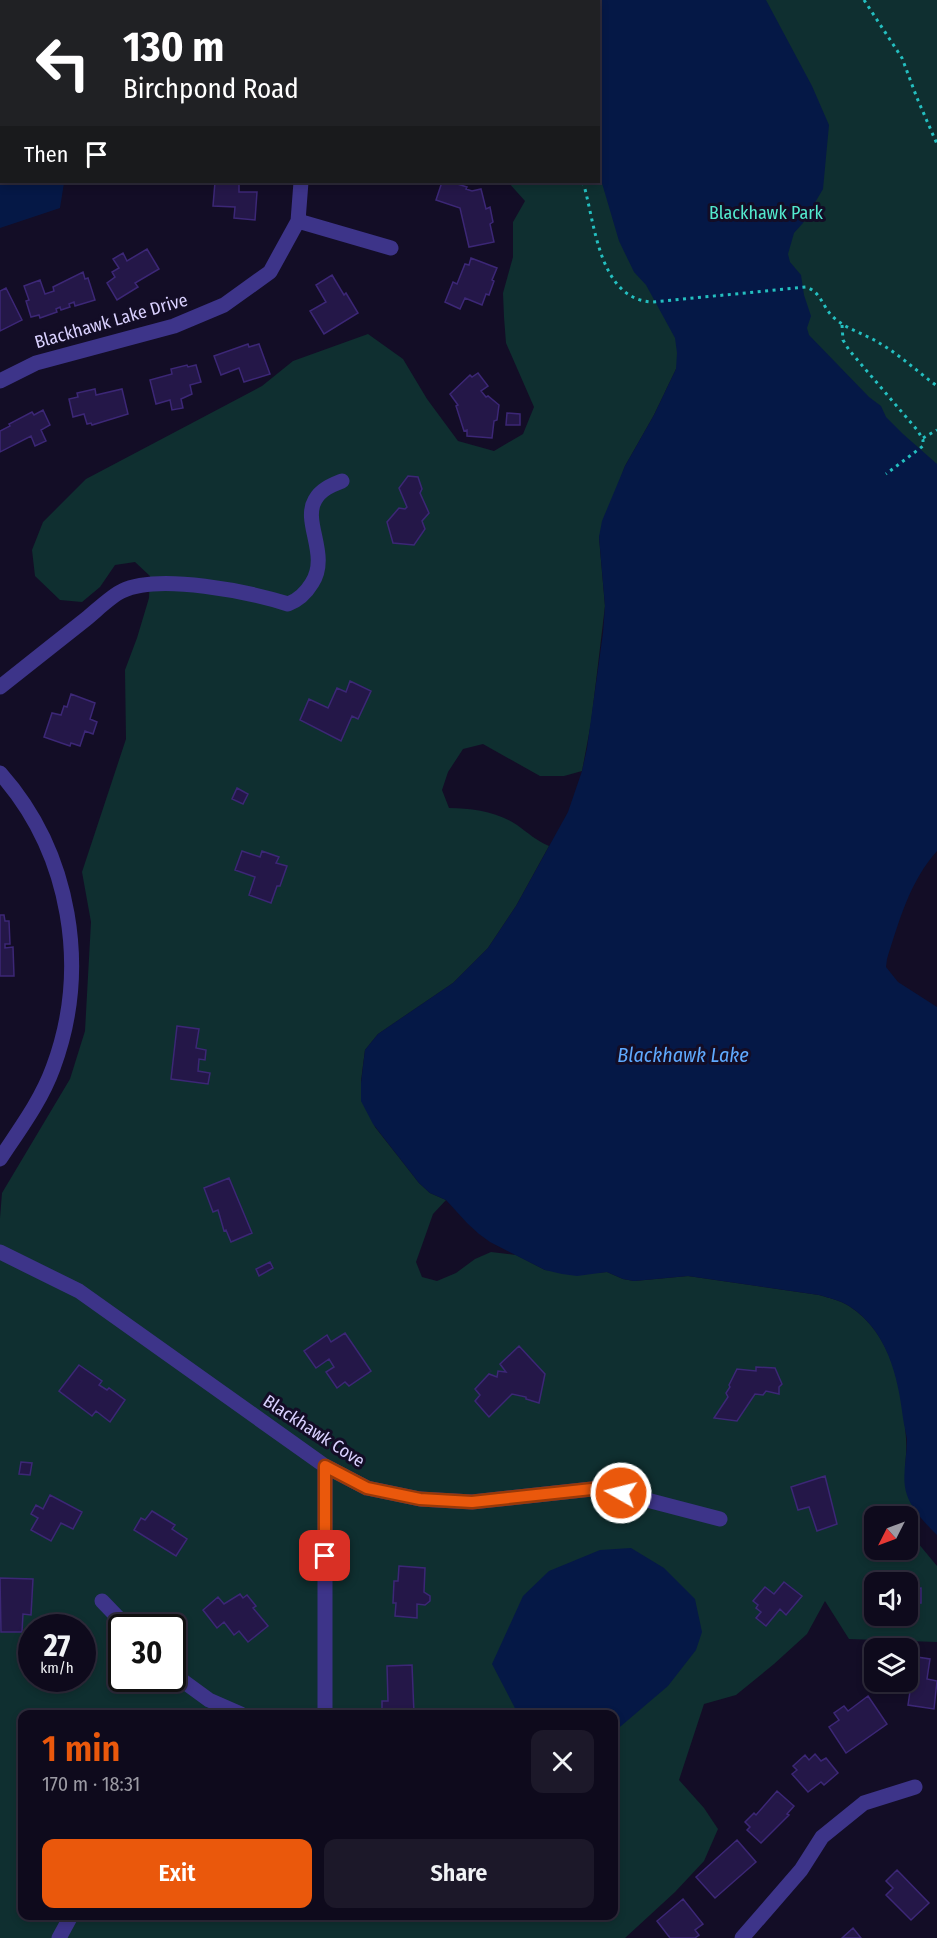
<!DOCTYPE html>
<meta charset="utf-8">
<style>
:root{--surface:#0e0a1c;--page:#1c1829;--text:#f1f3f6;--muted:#9b9aa3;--line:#2e2b3b;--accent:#ea580c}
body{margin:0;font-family:"Fira Sans Condensed",sans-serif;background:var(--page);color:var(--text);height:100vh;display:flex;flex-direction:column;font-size:22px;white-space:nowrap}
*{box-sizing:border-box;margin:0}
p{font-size:20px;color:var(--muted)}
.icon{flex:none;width:33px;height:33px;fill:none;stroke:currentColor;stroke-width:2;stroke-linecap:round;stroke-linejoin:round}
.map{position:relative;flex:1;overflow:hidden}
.details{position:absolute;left:18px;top:1710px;width:600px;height:210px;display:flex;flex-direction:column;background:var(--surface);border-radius:12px;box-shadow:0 3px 9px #0003,0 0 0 2px var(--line)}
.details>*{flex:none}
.hud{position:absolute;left:0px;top:0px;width:600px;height:183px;box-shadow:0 3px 9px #0003,0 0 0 2px var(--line);background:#202124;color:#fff;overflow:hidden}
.needle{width:39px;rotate:228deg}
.controls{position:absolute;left:864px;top:1506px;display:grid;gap:12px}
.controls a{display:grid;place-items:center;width:54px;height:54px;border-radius:12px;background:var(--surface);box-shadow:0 3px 9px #0003,0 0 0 2px var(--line);font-size:30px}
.speed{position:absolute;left:18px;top:1614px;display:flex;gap:12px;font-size:30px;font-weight:700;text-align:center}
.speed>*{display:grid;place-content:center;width:78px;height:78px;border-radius:50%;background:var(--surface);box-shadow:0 3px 9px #0003,0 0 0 2px var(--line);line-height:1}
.speed small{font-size:15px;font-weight:400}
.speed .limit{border:3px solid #111;border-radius:9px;background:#fff;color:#111}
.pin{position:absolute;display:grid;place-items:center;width:51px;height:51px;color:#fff;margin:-26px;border-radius:12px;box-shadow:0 3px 9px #0006}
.me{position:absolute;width:66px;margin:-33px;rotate:278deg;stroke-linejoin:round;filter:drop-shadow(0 0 4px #0008)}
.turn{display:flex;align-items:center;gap:21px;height:126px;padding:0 24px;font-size:27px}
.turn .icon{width:78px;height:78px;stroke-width:2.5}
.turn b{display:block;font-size:42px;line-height:51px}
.then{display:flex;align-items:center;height:57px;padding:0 24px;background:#0003;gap:12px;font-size:22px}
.round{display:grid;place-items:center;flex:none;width:63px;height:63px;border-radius:12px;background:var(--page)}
.head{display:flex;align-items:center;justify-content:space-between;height:102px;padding:0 24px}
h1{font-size:36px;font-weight:600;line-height:45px;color:var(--accent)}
.action{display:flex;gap:12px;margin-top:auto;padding:12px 24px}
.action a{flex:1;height:69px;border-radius:12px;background:var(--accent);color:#fff;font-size:24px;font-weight:600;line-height:69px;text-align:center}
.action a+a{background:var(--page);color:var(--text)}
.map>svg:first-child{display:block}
.green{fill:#0f2f30;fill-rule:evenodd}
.water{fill:#051846}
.building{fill:#241748;stroke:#3c2776;stroke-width:1.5}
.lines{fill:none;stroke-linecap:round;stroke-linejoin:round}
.path{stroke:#24bfc0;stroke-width:3;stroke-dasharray:3 4.5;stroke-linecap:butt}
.minor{stroke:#3d3489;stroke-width:15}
.route-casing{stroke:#983908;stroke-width:15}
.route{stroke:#ea580c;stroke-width:10}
.labels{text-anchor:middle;stroke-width:6;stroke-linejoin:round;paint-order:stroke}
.park-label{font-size:18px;fill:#53e9ce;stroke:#130d26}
.street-label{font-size:18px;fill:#dad1ff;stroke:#130d26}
.water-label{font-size:20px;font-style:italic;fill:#5faaff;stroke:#130d26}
</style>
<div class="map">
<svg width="937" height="1938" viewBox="0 0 937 1938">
<rect width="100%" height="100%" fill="#130d26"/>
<path class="green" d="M 345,0 L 937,0 L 937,659 L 676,369 L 654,415 L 625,466 L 599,537 L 605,606 L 591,723 L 582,771 L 564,776 L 540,776 L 483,744 L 463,749 L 448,772 L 442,790 L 449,808 C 472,808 498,812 517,825 C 528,833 537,841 549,846 L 516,906 L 488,948 L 453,983 L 378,1034 L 365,1050 L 361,1081 L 375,1127 L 419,1183 L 430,1193 L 446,1200 L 433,1214 L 416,1262 L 422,1277 L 437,1281 L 456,1273 L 475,1259 L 491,1252 L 516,1255 L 545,1270 L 595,1273 L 607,1272 L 623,1279 L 634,1281 L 688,1276 L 819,1295 C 829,1298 840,1300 849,1306 C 892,1333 903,1391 906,1438 C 908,1463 899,1482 913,1506 L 901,1516 L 874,1516 L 874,1550 L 908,1550 L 908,1531 L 937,1566 L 937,1642 L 849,1639 L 825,1601 L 807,1634 L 774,1664 L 736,1695 L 704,1704 L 679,1780 L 704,1808 L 718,1829 L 704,1861 L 675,1892 L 625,1938 L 0,1938 L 0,1218 L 2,1193 L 70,1079 L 85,1031 L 91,922 L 82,872 L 126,739 L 125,670 L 137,638 L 149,598 L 150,576 L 135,562 L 115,565 L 100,587 L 82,602 L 60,600 L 35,576 L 32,550 L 43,522 L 86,479 L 262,386 L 293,361 L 368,334 L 403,359 L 427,399 L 458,441 L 494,451 L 523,434 L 534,407 L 506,343 L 504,317 L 503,293 L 513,257 L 513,222 L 525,201 L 508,182 L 598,182 L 598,2 L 346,2 ZM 874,1582 L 908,1582 L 908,1616 L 874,1616 ZM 32,1628 L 82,1628 L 82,1678 L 32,1678 ZM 122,1628 L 172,1628 L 172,1678 L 122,1678 ZM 22,1714 L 614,1714 L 614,1916 L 22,1916 Z"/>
<path class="water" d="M 543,0 L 766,0 L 812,86 L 829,125 L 823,189 L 803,223 L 794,233 L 788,254 L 790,262 L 801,275 L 804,295 L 811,316 L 807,328 L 809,335 L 869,397 L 881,406 L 886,417 L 903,434 L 937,464 L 937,851 C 910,881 899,921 887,959 L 886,967 L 898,982 L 937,1007 L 937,1535 C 926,1524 912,1510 907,1495 C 901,1478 907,1458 907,1440 C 906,1433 904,1425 903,1418 C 898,1376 887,1330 849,1306 C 840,1300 829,1298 819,1295 L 688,1276 L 634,1281 L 623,1279 L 607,1272 L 577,1276 L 562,1274 L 545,1270 L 490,1242 L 479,1234 L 467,1223 L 446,1200 L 430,1193 L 419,1183 L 373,1124 L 361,1101 L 361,1083 L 365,1050 L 378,1034 L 453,983 L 488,948 L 516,906 L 568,812 L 582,771 L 587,748 L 603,633 L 605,606 L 599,537 L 602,521 L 625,466 L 654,415 L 676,369 L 677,353 L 675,338 L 646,285 L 634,272 L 619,241 L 599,173 L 598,2 L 544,2 Z
M 0,116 L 2,117 L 2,182 L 64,183 L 60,208 L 0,228 Z
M 631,1548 L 664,1568 L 695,1599 L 702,1632 L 696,1650 L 668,1686 L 614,1732 L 614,1714 L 518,1714 L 492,1664 L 523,1596 L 549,1571 L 600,1550 Z"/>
<path class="building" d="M 215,182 L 239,182 L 239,192 L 257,192 L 255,220 L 234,218 L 235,207 L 213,206 Z
M 442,182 L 451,182 L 467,187 L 466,189 L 472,191 L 481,189 L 486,209 L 490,207 L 493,222 L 490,224 L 494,242 L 469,247 L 460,208 L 436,200 Z
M 147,249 L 159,269 L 135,283 L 138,287 L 117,300 L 107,283 L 115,277 L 112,272 L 119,268 L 113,259 L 123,253 L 127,261 Z
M 471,258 L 497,268 L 492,280 L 494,281 L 489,295 L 486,294 L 482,305 L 465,298 L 460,309 L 445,302 L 453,282 L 457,284 L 465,264 L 469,265 Z
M 83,272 L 85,279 L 88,278 L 95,300 L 75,306 L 74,302 L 69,304 L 70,307 L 61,310 L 60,307 L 56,309 L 57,312 L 40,318 L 39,315 L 31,317 L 26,301 L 29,300 L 24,286 L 40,280 L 45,294 L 54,291 L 53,287 Z
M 332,275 L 344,295 L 346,293 L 358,313 L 324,334 L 310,311 L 326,302 L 316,285 Z
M 6,288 L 22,320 L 0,331 L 0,291 Z
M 248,344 L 249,347 L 259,344 L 270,374 L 244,382 L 239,368 L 221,375 L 214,356 Z
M 187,365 L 188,367 L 196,365 L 201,382 L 190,385 L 192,394 L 181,399 L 183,408 L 172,410 L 170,400 L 156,404 L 150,380 L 172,374 L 171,369 Z
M 478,373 L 488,386 L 481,391 L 486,397 L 488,396 L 499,405 L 497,420 L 494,421 L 492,438 L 467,436 L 467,430 L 464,431 L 456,406 L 458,405 L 450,394 L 470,375 L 472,377 Z
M 95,389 L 96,395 L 122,389 L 128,414 L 92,425 L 91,423 L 87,424 L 84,414 L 73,417 L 69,399 L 78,397 L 77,393 Z
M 43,410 L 50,425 L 41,430 L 46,441 L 35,446 L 31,436 L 0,452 L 0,431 L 10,426 L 9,424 L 32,412 L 34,415 Z
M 507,413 L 520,414 L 520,425 L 506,425 Z
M 408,476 L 418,477 L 422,489 L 420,493 L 429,513 L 422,521 L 425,529 L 414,545 L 393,543 L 387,522 L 399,508 L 405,509 L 407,507 L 399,488 Z
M 350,681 L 371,691 L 358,719 L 352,716 L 341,741 L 300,720 L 309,699 L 328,708 L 337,688 L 346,692 Z
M 71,694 L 95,703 L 90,719 L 97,722 L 93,734 L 85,731 L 80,746 L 71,743 L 70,746 L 44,737 L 52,713 L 61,715 L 64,706 L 67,707 Z
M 237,788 L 248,794 L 243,804 L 232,799 Z
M 242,851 L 260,857 L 262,851 L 279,857 L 276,863 L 287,866 L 280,886 L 277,886 L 271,903 L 249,895 L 255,877 L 235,870 Z
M 0,915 L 4,915 L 5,921 L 9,921 L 10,944 L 5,944 L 5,948 L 13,947 L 14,976 L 0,976 Z
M 177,1026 L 199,1029 L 196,1048 L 206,1050 L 205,1060 L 199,1059 L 198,1071 L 210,1073 L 208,1084 L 171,1079 Z
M 229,1178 L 252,1233 L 231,1242 L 226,1230 L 224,1231 L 218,1210 L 213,1212 L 204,1188 Z
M 270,1262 L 273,1268 L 259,1276 L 256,1269 Z
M 345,1333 L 371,1371 L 349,1386 L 345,1382 L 337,1388 L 326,1372 L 334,1367 L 329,1359 L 316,1368 L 304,1351 L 327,1335 L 331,1342 Z
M 519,1346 L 545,1374 L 539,1403 L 526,1399 L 526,1397 L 512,1394 L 489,1417 L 475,1401 L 480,1395 L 475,1389 L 489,1374 L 497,1377 L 498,1371 L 506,1372 L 500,1364 Z
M 79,1365 L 102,1381 L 99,1385 L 107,1390 L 109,1388 L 125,1400 L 110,1422 L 96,1411 L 92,1416 L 59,1391 Z
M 756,1367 L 775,1368 L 782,1384 L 779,1387 L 779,1394 L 766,1391 L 763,1395 L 755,1394 L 737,1421 L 714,1418 L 728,1397 L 726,1393 L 730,1387 L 729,1385 L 737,1369 L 756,1371 Z
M 21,1462 L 32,1463 L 30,1475 L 19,1474 Z
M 825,1476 L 837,1524 L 817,1531 L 809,1507 L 798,1510 L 791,1487 Z
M 50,1495 L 82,1512 L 73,1529 L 61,1523 L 51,1541 L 31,1530 L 38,1518 L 31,1514 L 36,1505 L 43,1509 Z
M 152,1511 L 175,1525 L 172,1529 L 187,1539 L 176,1556 L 134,1530 L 141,1518 L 145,1520 Z
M 399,1566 L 425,1568 L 424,1592 L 430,1596 L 430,1601 L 425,1605 L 417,1604 L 417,1618 L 395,1616 L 396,1603 L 393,1603 L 394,1581 L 398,1581 Z
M 0,1578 L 33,1579 L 31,1615 L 23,1614 L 22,1632 L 1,1632 Z
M 784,1582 L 802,1596 L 786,1615 L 780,1609 L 766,1626 L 756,1618 L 761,1612 L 756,1608 L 758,1605 L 753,1601 L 765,1587 L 774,1594 Z
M 921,1588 L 921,1603 L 909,1603 L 909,1589 Z
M 240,1594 L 243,1598 L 247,1595 L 256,1606 L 253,1608 L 268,1626 L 248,1642 L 239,1631 L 234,1635 L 224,1622 L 217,1628 L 203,1610 L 218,1597 L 224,1604 Z
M 917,1657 L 930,1659 L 927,1679 L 937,1681 L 934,1709 L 908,1705 L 911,1685 L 903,1684 L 902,1687 L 887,1684 L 888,1682 L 908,1682 L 908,1658 L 916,1660 Z
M 412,1665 L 414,1714 L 382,1714 L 382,1701 L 388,1701 L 387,1666 Z
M 868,1696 L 887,1724 L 846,1753 L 829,1727 L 839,1720 L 834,1713 L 844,1706 L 848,1711 Z
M 815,1754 L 821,1761 L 826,1758 L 838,1773 L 824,1785 L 821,1782 L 808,1792 L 792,1774 L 797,1770 L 793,1766 L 805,1755 L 809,1760 Z
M 777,1791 L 794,1806 L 787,1814 L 789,1815 L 761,1843 L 747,1830 L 750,1827 L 745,1822 L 754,1813 L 756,1815 Z
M 737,1840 L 756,1862 L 715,1898 L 696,1877 Z
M 897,1870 L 929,1903 L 911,1920 L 886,1895 L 893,1888 L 886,1881 Z
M 683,1899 L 703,1924 L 695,1930 L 699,1935 L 695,1938 L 670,1938 L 657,1921 Z
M 853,1928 L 861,1938 L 842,1938 Z"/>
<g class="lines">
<path class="path" d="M 507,0 L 508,2
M 864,0 L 902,58 L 917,98 L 937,144
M 583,182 C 595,221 598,300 653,302 L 806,287 C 821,292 822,306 833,317 C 847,330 866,334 881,344 C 901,356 918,372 937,386
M 842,325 L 843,340 L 849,350 L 918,431 L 923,440 L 923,446 L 886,474
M 923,438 L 937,430"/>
<path class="minor" d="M 86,0 L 90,2
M 298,221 L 391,248
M 0,381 L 36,363 L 174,326 L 224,305 L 270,272 L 298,221 L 301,182
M 0,687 C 29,664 57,642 86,619 C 96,611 111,596 122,591 C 159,573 250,592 288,604 C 299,600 306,593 312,583 C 330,555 302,522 315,500 C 321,489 332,485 342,481
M 0,773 C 71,853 90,969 53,1068 C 41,1101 19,1130 0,1159
M 0,1252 L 79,1291 L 325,1466 L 367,1488 L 420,1499 L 472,1502 L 601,1488 L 720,1519
M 325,1466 L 325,1714
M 102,1601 L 128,1628
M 172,1673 L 209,1700 L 241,1714
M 59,1938 L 71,1916
M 742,1938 L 801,1870 L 822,1837 L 864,1803 L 915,1787"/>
</g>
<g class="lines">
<defs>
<path id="route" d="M 325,1556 L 325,1466 L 367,1488 L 420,1499 L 472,1502 L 601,1488 L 621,1493"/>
</defs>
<use href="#route" class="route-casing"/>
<use href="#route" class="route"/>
</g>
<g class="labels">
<g class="park-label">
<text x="766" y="219">Blackhawk Park</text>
</g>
<g class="street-label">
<text transform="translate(111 321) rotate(-16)" y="6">Blackhawk Lake Drive</text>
<text transform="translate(314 1431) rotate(33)" y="6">Blackhawk Cove</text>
</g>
<g class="water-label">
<text x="683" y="1062">Blackhawk Lake</text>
</g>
</g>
</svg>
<div class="controls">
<a><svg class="needle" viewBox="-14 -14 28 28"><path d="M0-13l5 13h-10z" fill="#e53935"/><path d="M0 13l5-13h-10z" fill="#9b9aa3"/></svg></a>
<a><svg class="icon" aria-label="sound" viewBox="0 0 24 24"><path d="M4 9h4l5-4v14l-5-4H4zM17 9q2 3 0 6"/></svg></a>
<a><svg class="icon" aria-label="layers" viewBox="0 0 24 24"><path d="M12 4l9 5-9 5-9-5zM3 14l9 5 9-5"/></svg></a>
</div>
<div class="speed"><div>27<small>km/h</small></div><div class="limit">30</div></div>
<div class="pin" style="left:325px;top:1556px;background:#d93025"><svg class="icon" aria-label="arrive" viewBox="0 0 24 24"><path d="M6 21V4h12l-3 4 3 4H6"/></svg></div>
<svg class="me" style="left:621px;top:1493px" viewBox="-20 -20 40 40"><circle r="17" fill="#ea580c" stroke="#fff" stroke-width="3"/><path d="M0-11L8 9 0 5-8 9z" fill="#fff"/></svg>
<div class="hud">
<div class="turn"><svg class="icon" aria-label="left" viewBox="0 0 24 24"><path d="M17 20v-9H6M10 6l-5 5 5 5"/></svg><div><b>130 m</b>Birchpond Road</div></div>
<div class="then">Then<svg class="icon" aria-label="arrive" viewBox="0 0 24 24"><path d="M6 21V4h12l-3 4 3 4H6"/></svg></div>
</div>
<section class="details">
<div class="head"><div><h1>1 min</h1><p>170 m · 18:31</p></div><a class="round"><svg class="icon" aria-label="close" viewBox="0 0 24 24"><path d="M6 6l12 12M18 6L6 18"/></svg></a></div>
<div class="action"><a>Exit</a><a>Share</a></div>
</section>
</div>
